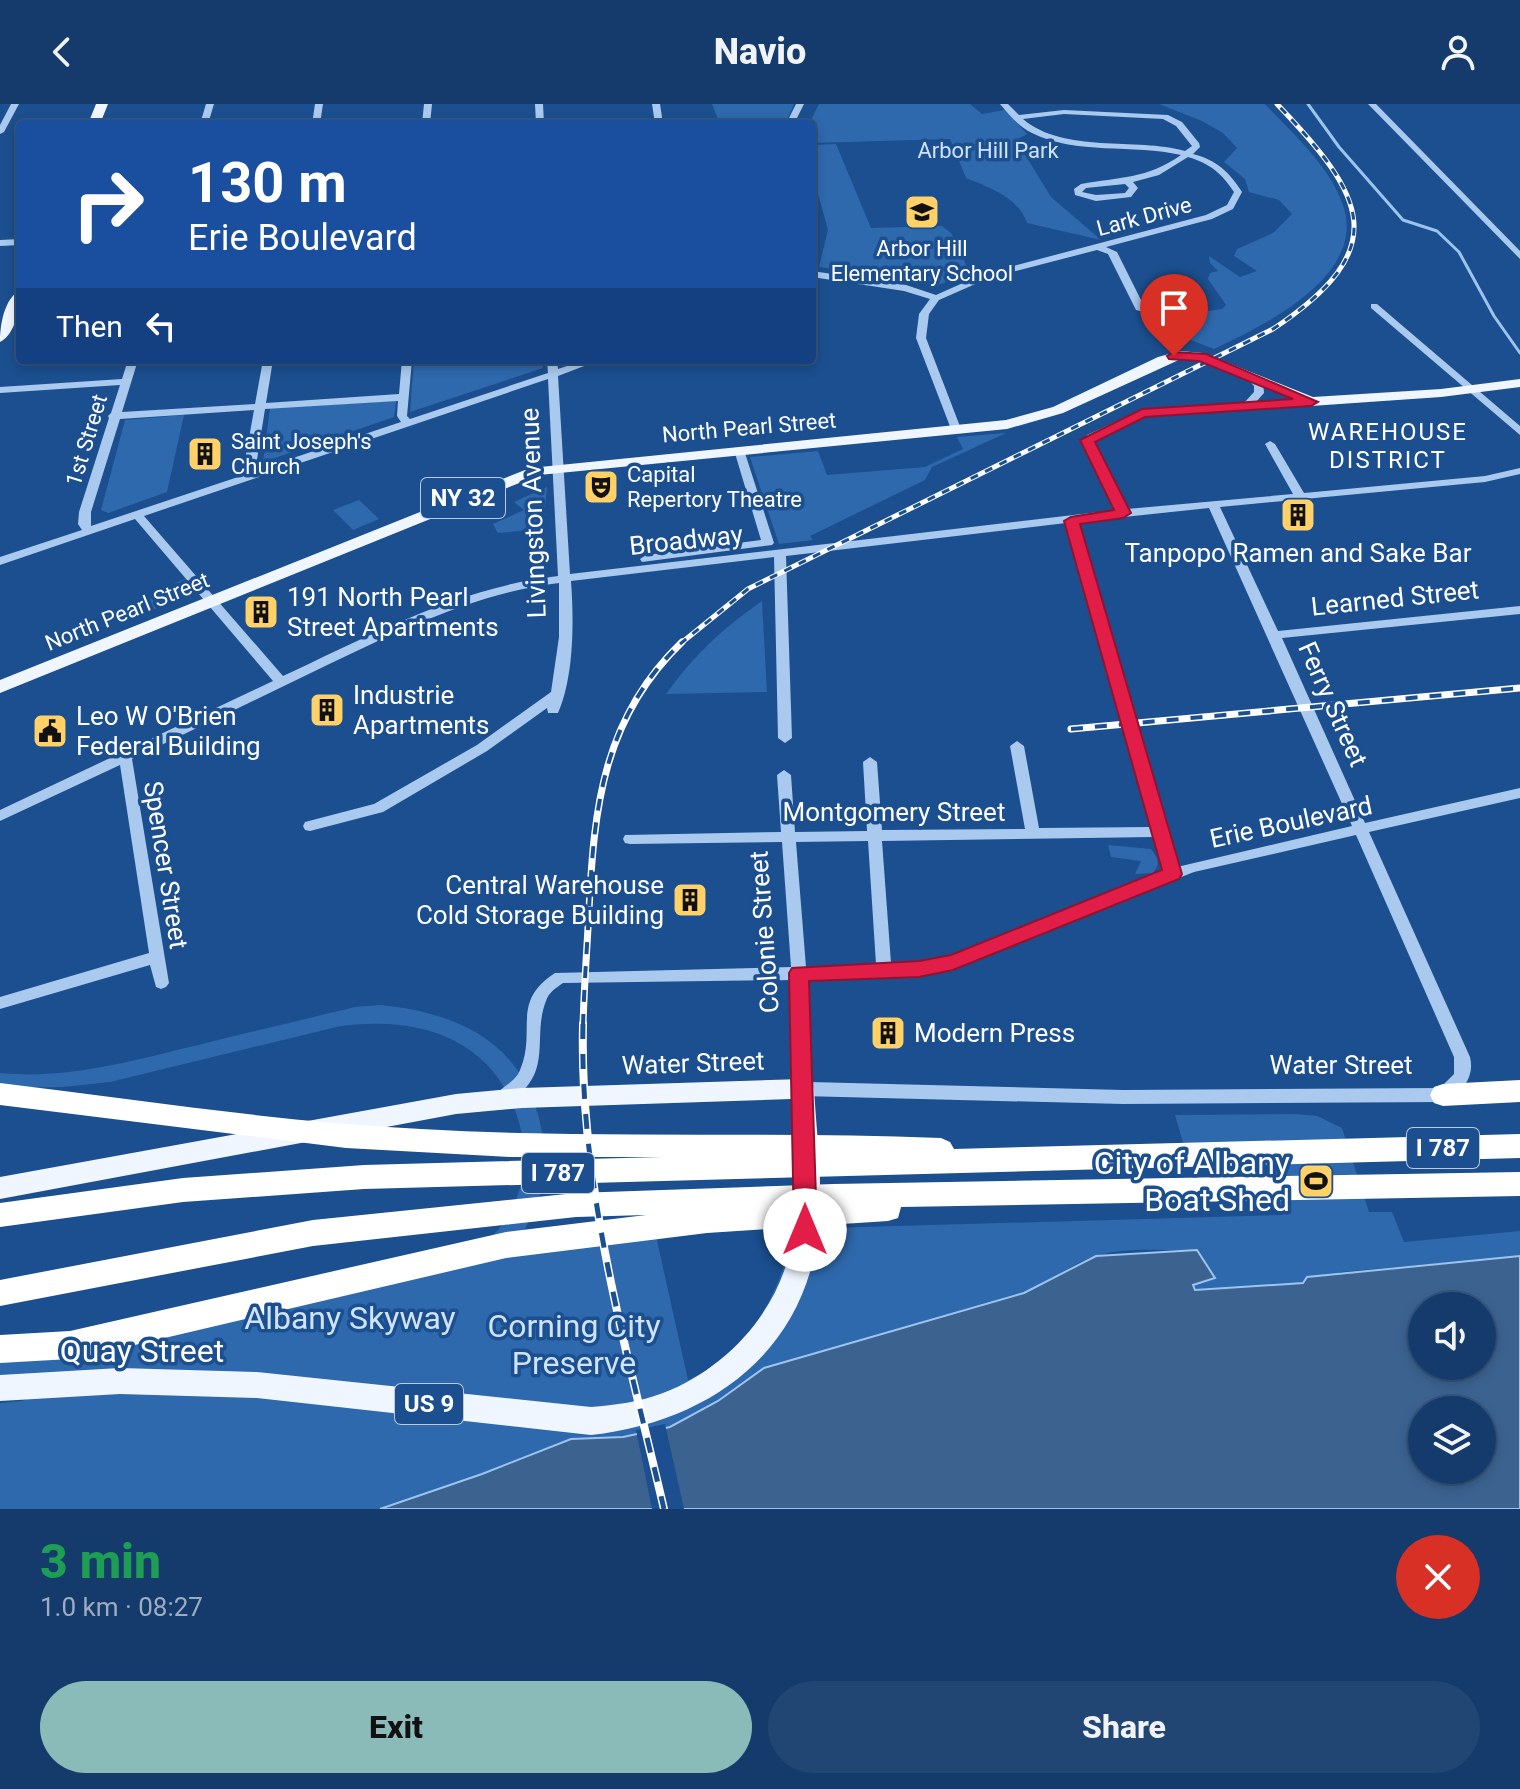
<!DOCTYPE html>
<meta charset="utf-8">
<style>
:root{--surface:#143b6b;--page:#214673;--text:#f1f3f6;--muted:#9dadc1;--line:#33557e;--accent:#8bbbb9}
body{margin:0;font-family:Roboto,sans-serif;background:var(--page);color:var(--text);height:100vh;display:flex;flex-direction:column;font-size:30px;white-space:nowrap}
*{box-sizing:border-box;margin:0}
p{font-size:26px;color:var(--muted)}
.icon{flex:none;width:44px;height:44px;fill:none;stroke:currentColor;stroke-width:2;stroke-linecap:round;stroke-linejoin:round}
.map{position:relative;height:1405px;overflow:hidden}
.details{display:flex;flex-direction:column;background:var(--surface);flex:1}
.details>*{flex:none}
.top-card{position:absolute;left:16px;top:16px;width:800px;height:244px;border-radius:8px;box-shadow:0 4px 12px #0003,0 0 0 2px var(--line);background:#1a4fa0;color:#fff;overflow:hidden}
.tools{position:absolute;left:1408px;top:1188px;display:grid;gap:16px}
.tools a{display:grid;place-items:center;width:88px;height:88px;border-radius:50%;background:var(--surface);box-shadow:0 4px 12px #0003,0 0 0 2px var(--line);font-size:40px}
.pin{position:absolute;display:grid;place-items:center;width:68px;height:68px;color:#fff;margin:-82px -34px;border-radius:50% 50% 50% 0;rotate:-45deg;box-shadow:0 0 8px #0007}
.pin .icon{rotate:45deg}
.me{position:absolute;width:88px;margin:-44px;rotate:0deg;stroke-linejoin:round;filter:drop-shadow(0 0 6px #0008)}
.turn{display:flex;align-items:center;gap:28px;height:168px;padding:0 40px;font-size:36px}
.turn .icon{width:104px;height:104px;stroke-width:2.5}
.turn b{display:block;font-size:56px;line-height:68px}
.then{display:flex;align-items:center;height:76px;padding:0 40px;background:#0003;gap:16px;font-size:30px}
.round{display:grid;place-items:center;flex:none;width:84px;height:84px;border-radius:42px;background:var(--page)}
.overview{display:flex;align-items:center;justify-content:space-between;height:136px;padding:0 40px}
h1{font-size:48px;font-weight:800;line-height:60px;color:#1e9e55}
.primary-button{display:flex;gap:16px;margin-top:auto;padding:16px 40px}
.primary-button a{flex:1;height:92px;border-radius:48px;background:var(--accent);color:#111;font-size:32px;font-weight:800;line-height:92px;text-align:center}
.primary-button a+a{background:var(--page);color:var(--text)}
header{display:flex;justify-content:space-between;align-items:center;height:104px;padding:0 40px;background:var(--surface);font-size:36px;font-weight:800}
.map>svg:first-child{display:block}
.green{fill:#2e69ad}
.water{fill:#3c6290;stroke:#9cc4f0;stroke-width:2;fill-rule:evenodd}
.pier{fill:#1b4f8f}
.lines{fill:none;stroke-linecap:round;stroke-linejoin:round}
.stream{stroke:#9cc4f0;stroke-width:3}
.minor{fill:#a9c9ee;fill-rule:evenodd}
.major{fill:#f0f6ff;fill-rule:evenodd}
.highway{fill:#fff;fill-rule:evenodd}
.rail-far2-casing{stroke:#fff;stroke-width:5}
.rail-far1-casing{stroke:#fff;stroke-width:7}
.rail-casing{stroke:#fff;stroke-width:8}
.rail-far2{stroke:#1b4f8f;stroke-width:3;stroke-dasharray:8;stroke-linecap:butt}
.rail-far1{stroke:#1b4f8f;stroke-width:4;stroke-dasharray:12;stroke-linecap:butt}
.rail{stroke:#1b4f8f;stroke-width:5;stroke-dasharray:15;stroke-linecap:butt}
.route{fill:#e11d48;stroke:#92132f;stroke-width:2}
.labels{text-anchor:middle;stroke-width:7;stroke-linejoin:round;paint-order:stroke}
.far-park-label{font-size:22px;fill:#cfe3fa;stroke:#1b4f8f}
.far-street-label{font-size:22px;fill:#fff;stroke:#1b4f8f}
.far-poi-label{font-size:22px;fill:#fff;stroke:#1b4f8f;text-anchor:start}
.far-neighbourhood-label{font-size:24px;letter-spacing:2px;fill:#fff;stroke:#1b4f8f}
.shield{fill:#1b4f8f;stroke:#bbcadd;stroke-width:2}
.shield-label{font-size:24px;font-weight:bold;fill:#fff}
.street-label{font-size:26px;fill:#fff;stroke:#1b4f8f}
.poi-label{font-size:26px;fill:#fff;stroke:#1b4f8f;text-anchor:start}
.near-poi-label{font-size:32px;fill:#fff;stroke:#1b4f8f;text-anchor:end}
.near-park-label{font-size:32px;fill:#cfe3fa;stroke:#1b4f8f}
.near-street-label{font-size:32px;fill:#fff;stroke:#1b4f8f}
</style>
<header><svg class="icon" aria-label="back" viewBox="0 0 24 24"><path d="M15 5l-7 7 7 7"/></svg>Navio<svg class="icon" aria-label="person" viewBox="0 0 24 24"><circle cx="12" cy="8" r="4"/><path d="M4 21q1-7 8-7t8 7"/></svg></header>
<div class="map">
<svg width="1520" height="1405" viewBox="0 0 1520 1405">
<rect width="100%" height="100%" fill="#1b4f8f"/>
<path class="green" d="M 712,0 L 794,0 L 785,20 L 720,20 Z
M 819,0 L 970,0 L 982,10 L 1005,6 L 1027,30 L 1016,36 L 1051,93 L 1101,136 L 1027,119 C 1018,93 990,84 966,74 L 950,35 L 812,39 L 812,20 L 809,20 Z
M 1159,0 L 1265,0 C 1293,30 1335,67 1345,108 C 1361,175 1261,223 1214,245 L 1170,228 L 1187,218 L 1204,215 L 1202,208 L 1222,205 L 1226,201 L 1208,175 L 1210,169 L 1218,167 L 1210,159 L 1209,152 L 1240,173 L 1257,167 L 1234,152 L 1237,145 L 1273,129 L 1292,110 L 1279,96 L 1249,88 L 1245,75 L 1224,58 L 1237,44 L 1223,29 L 1202,17 Z
M 836,40 L 871,124 L 942,122 L 951,129 L 970,169 L 935,182 L 908,174 L 819,163 L 828,126 L 812,68 L 812,41 Z
M 414,256 L 542,256 L 543,264 L 410,308 Z
M 396,297 L 394,313 L 263,358 L 270,304 Z
M 184,311 L 167,388 L 108,409 L 101,406 L 125,316 Z
M 1006,329 L 932,363 L 925,376 L 810,432 L 813,436 L 779,440 L 750,353 L 818,347 L 827,371 L 925,363 L 963,345 L 957,333 Z
M 547,383 L 543,425 L 498,429 L 493,420 L 524,406 L 514,398 Z
M 359,396 L 379,415 L 353,426 L 333,406 Z
M 185,475 L 196,489 L 129,515 L 123,506 L 178,484 L 175,479 Z
M 762,497 L 767,588 L 666,590 C 693,552 724,523 762,497 Z
M 1108,741 L 1151,745 C 1158,755 1161,759 1153,769 L 1135,770 L 1141,757 L 1111,753 Z
M 380,901 C 460,909 524,939 541,1023 C 546,1045 547,1069 540,1090 C 533,1111 521,1131 513,1152 L 656,1132 L 688,1276 C 749,1249 782,1188 793,1125 L 1283,1111 L 1261,1044 L 1185,1046 L 1175,1011 L 1295,1010 L 1317,1012 L 1342,1024 L 1369,1108 L 1392,1108 L 1404,1138 L 1520,1127 L 1520,1152 L 1341,1168 L 1303,1179 L 1195,1186 L 1193,1181 L 1215,1174 L 1197,1146 C 1162,1147 1117,1141 1085,1156 C 1063,1166 1046,1181 1024,1189 L 764,1264 L 718,1297 L 670,1323 L 623,1333 L 571,1335 L 482,1370 L 380,1405 L 0,1405 L 0,1299 L 22,1297 L 85,1267 L 0,1274 L 0,1249 L 465,1158 C 479,1144 496,1131 507,1114 C 524,1086 527,1057 521,1026 C 500,937 424,911 341,922 L 110,978 L 63,983 L 0,984 L 0,969 C 69,976 139,955 206,939 C 255,927 305,915 355,903 Z"/>
<path class="water" d="M 1197,1146 L 1215,1174 L 1193,1181 L 1195,1186 L 1303,1179 L 1307,1173 L 1520,1152 L 1520,1405 L 380,1405 L 482,1370 L 571,1335 L 623,1333 L 670,1323 L 718,1297 L 764,1264 L 1024,1189 L 1096,1152 ZM 1422,1202 L 1482,1202 L 1482,1262 L 1422,1262 ZM 1422,1306 L 1482,1306 L 1482,1366 L 1422,1366 Z"/>
<path class="pier" d="M 665,1320 L 684,1405 L 652,1405 L 636,1326 Z"/>
<g class="lines">
<path class="stream" d="M 1308,0 L 1339,43 L 1403,116 L 1437,127 L 1459,148 L 1494,212 L 1520,249"/>
<path class="minor" d="M 11,0 L 19,0 L 4,28 L 0,30 L 0,21 Z
M 206,0 L 214,0 L 208,20 L 200,20 Z
M 315,0 L 323,0 L 320,20 L 312,20 Z
M 424,0 L 432,0 L 430,20 L 422,20 Z
M 535,0 L 543,0 L 544,20 L 536,20 Z
M 652,0 L 660,0 L 663,20 L 655,20 Z
M 796,0 L 804,0 L 794,20 L 786,20 Z
M 1000,0 L 1008,0 L 1019,11 L 1064,6 L 1168,11 L 1182,18 L 1199,39 L 1200,43 L 1193,50 C 1217,56 1229,68 1242,88 L 1233,105 L 1212,115 L 1106,143 L 1117,148 L 1146,206 L 1144,208 L 1136,206 L 1108,150 L 1097,146 L 989,174 L 939,196 L 929,210 L 926,234 L 961,325 L 956,328 L 951,325 L 916,234 L 919,210 L 930,195 L 904,187 L 812,173 L 812,167 L 906,181 L 936,191 L 983,170 L 1206,111 L 1227,101 L 1234,88 C 1221,69 1211,60 1188,53 L 1159,71 L 1133,78 L 1138,84 L 1131,93 L 1096,97 L 1075,91 L 1074,85 L 1081,80 C 1119,73 1147,75 1181,51 C 1134,40 1075,51 1032,29 C 1019,23 1009,11 1000,0 ZM 1064,10 L 1163,15 L 1176,22 L 1192,42 L 1185,47 C 1136,33 1064,50 1023,15 ZM 1125,80 L 1129,84 L 1125,89 L 1096,91 L 1082,88 L 1086,84 Z
M 1368,0 L 1376,0 L 1520,147 L 1520,155 Z
M 20,135 L 20,141 L 0,142 L 0,136 Z
M 1371,200 L 1377,200 L 1520,322 L 1520,331 L 1371,204 Z
M 128,256 L 138,256 L 122,308 L 255,300 L 263,256 L 273,256 L 266,299 L 399,290 L 402,256 L 412,256 L 407,312 L 410,315 L 548,269 L 547,256 L 557,256 L 558,265 L 585,256 L 600,256 L 558,272 L 570,470 L 1116,406 L 1082,341 L 1087,331 L 1138,307 L 1244,299 L 1254,288 L 1254,282 L 1247,274 L 1252,271 C 1260,273 1264,281 1264,289 L 1256,298 L 1311,295 L 1316,298 L 1311,301 L 1144,312 L 1095,335 L 1092,341 L 1127,405 L 1293,390 L 1265,340 L 1270,337 L 1275,340 L 1304,389 L 1485,372 L 1520,364 L 1520,370 L 1485,378 L 1220,403 L 1278,527 L 1520,502 L 1520,510 L 1282,534 L 1365,719 L 1520,684 L 1520,694 L 1369,728 L 1470,953 C 1475,973 1462,990 1443,998 L 1123,1000 L 802,992 L 796,990 L 794,985 L 791,876 L 563,879 C 556,884 549,888 546,897 C 532,932 553,967 514,994 C 507,999 505,1001 497,998 L 495,993 C 501,982 515,979 520,966 C 537,927 510,898 555,869 L 791,863 L 782,738 L 630,740 L 625,739 L 623,735 L 625,731 L 781,728 L 777,671 L 784,666 L 791,671 L 795,728 L 867,727 L 863,658 L 870,653 L 877,658 L 882,726 L 1025,725 L 1010,642 L 1017,637 L 1024,642 L 1039,724 L 1151,723 L 1066,419 L 786,452 L 792,634 L 785,639 L 778,634 L 774,453 L 571,477 C 574,517 574,573 558,609 L 548,609 L 547,604 L 487,647 L 383,708 L 310,727 L 305,726 L 303,722 L 305,718 L 374,700 L 477,641 L 551,588 L 559,533 L 559,479 C 475,489 395,529 319,565 C 257,595 195,625 132,655 L 169,879 L 166,883 L 161,885 L 156,883 L 150,861 L 0,905 L 0,893 L 149,849 L 120,661 L 0,717 L 0,706 L 273,577 L 135,415 L 0,461 L 0,453 L 82,426 L 78,420 L 79,408 L 109,314 L 108,312 L 111,309 L 120,281 L 0,289 L 0,283 L 122,275 ZM 548,275 L 558,472 C 461,483 370,531 283,572 L 144,412 ZM 398,297 L 397,312 L 401,318 L 257,366 L 256,362 L 265,305 ZM 254,306 L 244,362 L 247,370 L 91,422 L 91,408 L 120,315 ZM 1209,404 L 1352,722 L 1177,763 L 1077,418 ZM 1356,731 L 1454,953 L 1454,970 L 1440,984 L 1123,986 L 810,978 L 807,875 L 884,873 L 939,868 L 1194,768 ZM 1154,733 L 1164,768 L 938,856 L 891,859 L 882,737 ZM 868,737 L 876,860 L 806,863 L 796,738 Z
M 739,343 L 744,346 L 774,439 L 772,441 L 642,458 L 640,455 L 646,451 L 761,436 L 734,346 Z"/>
<path class="major" d="M 96,0 L 108,0 L 100,20 L 88,20 Z
M 20,186 C 20,203 16,230 0,238 C 0,221 4,195 20,186 Z
M 1180,247 L 1203,249 L 1313,293 L 1441,285 L 1520,275 L 1520,283 L 1441,293 L 1311,302 L 1196,256 L 1181,255 L 1063,309 L 1007,325 L 539,371 L 0,589 L 0,576 L 530,364 L 1006,316 L 1053,303 L 1158,253 Z
M 802,975 L 810,978 L 814,985 C 817,1037 825,1091 816,1143 C 795,1258 700,1319 591,1331 L 257,1294 L 120,1290 L 0,1297 L 0,1271 L 120,1264 L 257,1268 L 591,1303 C 615,1301 640,1298 663,1289 C 725,1265 778,1209 791,1142 C 800,1094 794,1044 791,995 L 522,1004 L 456,1010 L 0,1095 L 0,1073 L 456,990 L 522,984 Z"/>
<path class="highway" d="M 1520,976 L 1520,998 L 1443,1002 L 1434,999 L 1430,991 L 1434,983 L 1443,980 Z
M 0,979 C 140,996 280,1018 421,1025 C 594,1035 768,1027 941,1034 L 950,1038 L 954,1045 L 1520,1030 L 1520,1054 L 364,1085 L 183,1098 L 0,1123 L 0,1099 L 183,1074 L 364,1061 L 661,1053 L 511,1053 L 346,1044 L 0,1001 Z
M 1520,1068 L 1520,1092 L 901,1103 L 898,1114 L 888,1117 L 707,1129 L 506,1154 L 105,1248 L 70,1255 L 0,1259 L 0,1231 L 70,1227 L 506,1128 L 646,1111 L 576,1113 L 313,1142 L 0,1202 L 0,1176 L 313,1116 L 576,1089 L 833,1080 Z"/>
<defs>
<path id="rail-far2" d="M 680,540 L 748,485 L 1273,225 C 1395,144 1365,92 1277,0"/>
<path id="rail-far1" d="M 1071,625 L 1520,584
M 583,922 C 584,883 587,845 589,806 C 594,703 603,614 682,538"/>
<path id="rail" d="M 583,920 C 579,1084 627,1246 664,1405"/>
</defs>
<use href="#rail-far2" class="rail-far2-casing"/>
<use href="#rail-far1" class="rail-far1-casing"/>
<use href="#rail" class="rail-casing"/>
<use href="#rail-far2" class="rail-far2"/>
<use href="#rail-far1" class="rail-far1"/>
<use href="#rail" class="rail"/>
</g>
<path class="route" d="M 1174,248 L 1206,250 L 1318,298 L 1311,302 L 1145,313 L 1095,338 L 1131,409 L 1123,414 L 1080,420 L 1182,770 L 1179,775 L 953,866 L 919,873 L 809,877 L 817,1126 L 814,1133 L 805,1136 L 797,1133 L 794,1126 L 789,869 L 792,864 L 919,857 L 951,851 L 1162,766 L 1064,417 L 1071,413 L 1114,406 L 1080,336 L 1142,305 L 1293,295 L 1199,257 L 1169,255 L 1167,252 Z"/>
<defs>
<symbol id="school-square" viewBox="-11 -11 22 22"><rect x="-9" y="-9" width="18" height="18" rx="4" fill="#ffd166" stroke="#1b4f8f"/><path d="M0-5L7-2L0 1L-7-2ZM-4 1L0 2.5L4 1V4Q0 6-4 4Z" fill="#111"/></symbol>
<symbol id="building-square" viewBox="-11 -11 22 22"><rect x="-9" y="-9" width="18" height="18" rx="4" fill="#ffd166" stroke="#1b4f8f"/><path d="M-4-6H4V6H1V3H-1V6H-4ZM-2.5-4.3h1.7v1.8h-1.7ZM.8-4.3h1.7v1.8H.8ZM-2.5-1h1.7V.8h-1.7ZM.8-1h1.7V.8H.8Z" fill="#111"/></symbol>
<symbol id="theatre-square" viewBox="-11 -11 22 22"><rect x="-9" y="-9" width="18" height="18" rx="4" fill="#ffd166" stroke="#1b4f8f"/><path d="M-5-5.5Q0-4 5-5.5V0Q5 5 0 6Q-5 5-5 0ZM-3.3-2.5H-1v1.5H-3.3ZM1-2.5H3.3v1.5H1ZM-2.8 1Q0 5.5 2.8 1Z" fill="#111"/></symbol>
<symbol id="civic-square" viewBox="-11 -11 22 22"><rect x="-9" y="-9" width="18" height="18" rx="4" fill="#ffd166" stroke="#1b4f8f"/><path d="M-.6-6.5H3V-4.5H.6V-3L4-1V1h2V6H-6V1h2V-1L-.6-3ZM-1.2 2.5V6h2.4V2.5Z" fill="#111"/></symbol>
<symbol id="stadium-square" viewBox="-11 -11 22 22"><rect x="-9" y="-9" width="18" height="18" rx="4" fill="#ffd166" stroke="#1b4f8f"/><path d="M0-5a6.5 5 0 1 0 0 10a6.5 5 0 1 0 0-10ZM-3.5-1.8h7v3.6h-7Z" fill="#111"/></symbol>
</defs>
<g fill-rule="evenodd">
<use href="#school-square" x="902" y="88" width="40" height="40"/>
<use href="#building-square" x="185" y="330" width="40" height="40"/>
<use href="#theatre-square" x="581" y="363" width="40" height="40"/>
<use href="#building-square" x="1278" y="391" width="40" height="40"/>
<use href="#building-square" x="241" y="488" width="40" height="40"/>
<use href="#building-square" x="307" y="586" width="40" height="40"/>
<use href="#civic-square" x="30" y="607" width="40" height="40"/>
<use href="#building-square" x="670" y="776" width="40" height="40"/>
<use href="#building-square" x="868" y="909" width="40" height="40"/>
<use href="#stadium-square" x="1296" y="1057" width="40" height="40"/>
</g>
<g class="labels">
<g class="far-park-label">
<text x="988" y="54">Arbor Hill Park</text>
</g>
<g class="far-street-label">
<text transform="translate(1144 112) rotate(-15)" y="8">Lark Drive</text>
<text transform="translate(749 323) rotate(-5)" y="8">North Pearl Street</text>
<text transform="translate(86 336) rotate(-73)" y="8">1st Street</text>
<text transform="translate(127 507) rotate(-22)" y="8">North Pearl Street</text>
</g>
<g class="far-poi-label">
<text x="922" y="152" text-anchor="middle">Arbor Hill<tspan x="922" dy="25">Elementary School</tspan></text>
<text x="231" y="345">Saint Joseph's<tspan x="231" dy="25">Church</tspan></text>
<text x="627" y="378">Capital<tspan x="627" dy="25">Repertory Theatre</tspan></text>
</g>
<g class="far-neighbourhood-label">
<text x="1388" y="336">WAREHOUSE<tspan x="1388" dy="28">DISTRICT</tspan></text>
</g>
<g class="shield">
<rect x="421" y="374" width="84" height="40" rx="6"/>
<rect x="1407" y="1024" width="72" height="40" rx="6"/>
<rect x="522" y="1049" width="72" height="40" rx="6"/>
<rect x="395" y="1280" width="68" height="40" rx="6"/>
</g>
<g class="shield-label">
<text x="463" y="402">NY 32</text>
<text x="1443" y="1052">I 787</text>
<text x="558" y="1077">I 787</text>
<text x="429" y="1308">US 9</text>
</g>
<g class="street-label">
<text transform="translate(533 409) rotate(-92)" y="9">Livingston Avenue</text>
<text transform="translate(686 436) rotate(-6)" y="9">Broadway</text>
<text transform="translate(1395 494) rotate(-6)" y="9">Learned Street</text>
<text transform="translate(1333 600) rotate(66)" y="9">Ferry Street</text>
<text x="894" y="717">Montgomery Street</text>
<text transform="translate(1291 718) rotate(-12)" y="9">Erie Boulevard</text>
<text transform="translate(166 761) rotate(81)" y="9">Spencer Street</text>
<text transform="translate(764 828) rotate(-94)" y="9">Colonie Street</text>
<text transform="translate(693 959) rotate(-2)" y="9">Water Street</text>
<text x="1341" y="970">Water Street</text>
</g>
<g class="poi-label">
<text x="1298" y="458" text-anchor="middle">Tanpopo Ramen and Sake Bar</text>
<text x="287" y="502">191 North Pearl<tspan x="287" dy="30">Street Apartments</tspan></text>
<text x="353" y="600">Industrie<tspan x="353" dy="30">Apartments</tspan></text>
<text x="76" y="621">Leo W O'Brien<tspan x="76" dy="30">Federal Building</tspan></text>
<text x="664" y="790" text-anchor="end">Central Warehouse<tspan x="664" dy="30">Cold Storage Building</tspan></text>
<text x="914" y="938">Modern Press</text>
</g>
<g class="near-poi-label">
<text x="1290" y="1070">City of Albany<tspan x="1290" dy="37">Boat Shed</tspan></text>
</g>
<g class="near-park-label">
<text x="350" y="1225">Albany Skyway</text>
<text x="574" y="1233">Corning City<tspan x="574" dy="37">Preserve</tspan></text>
</g>
<g class="near-street-label">
<text x="142" y="1258">Quay Street</text>
</g>
</g>
</svg>
<div class="tools">
<a><svg class="icon" aria-label="sound" viewBox="0 0 24 24"><path d="M4 9h4l5-4v14l-5-4H4zM17 9q2 3 0 6"/></svg></a>
<a><svg class="icon" aria-label="layers" viewBox="0 0 24 24"><path d="M12 4l9 5-9 5-9-5zM3 14l9 5 9-5"/></svg></a>
</div>
<div class="pin" style="left:1174px;top:252px;background:#d93025"><svg class="icon" aria-label="arrive" viewBox="0 0 24 24"><path d="M6 21V4h12l-3 4 3 4H6"/></svg></div>
<svg class="me" style="left:805px;top:1126px" viewBox="-20 -20 40 40"><circle r="19" fill="#fff"/><path d="M0-13L10 11 0 6-10 11z" fill="#e11d48"/></svg>
<div class="top-card">
<div class="turn"><svg class="icon" aria-label="right" viewBox="0 0 24 24"><path d="M7 20v-9h11M14 6l5 5-5 5"/></svg><div><b>130 m</b>Erie Boulevard</div></div>
<div class="then">Then<svg class="icon" aria-label="left" viewBox="0 0 24 24"><path d="M17 20v-9H6M10 6l-5 5 5 5"/></svg></div>
</div>
</div>
<section class="details">
<div class="overview"><div><h1>3 min</h1><p>1.0 km · 08:27</p></div><a class="round" style="background:#d93025;color:#fff"><svg class="icon" aria-label="close" viewBox="0 0 24 24"><path d="M6 6l12 12M18 6L6 18"/></svg></a></div>
<div class="primary-button"><a>Exit</a><a>Share</a></div>
</section>
